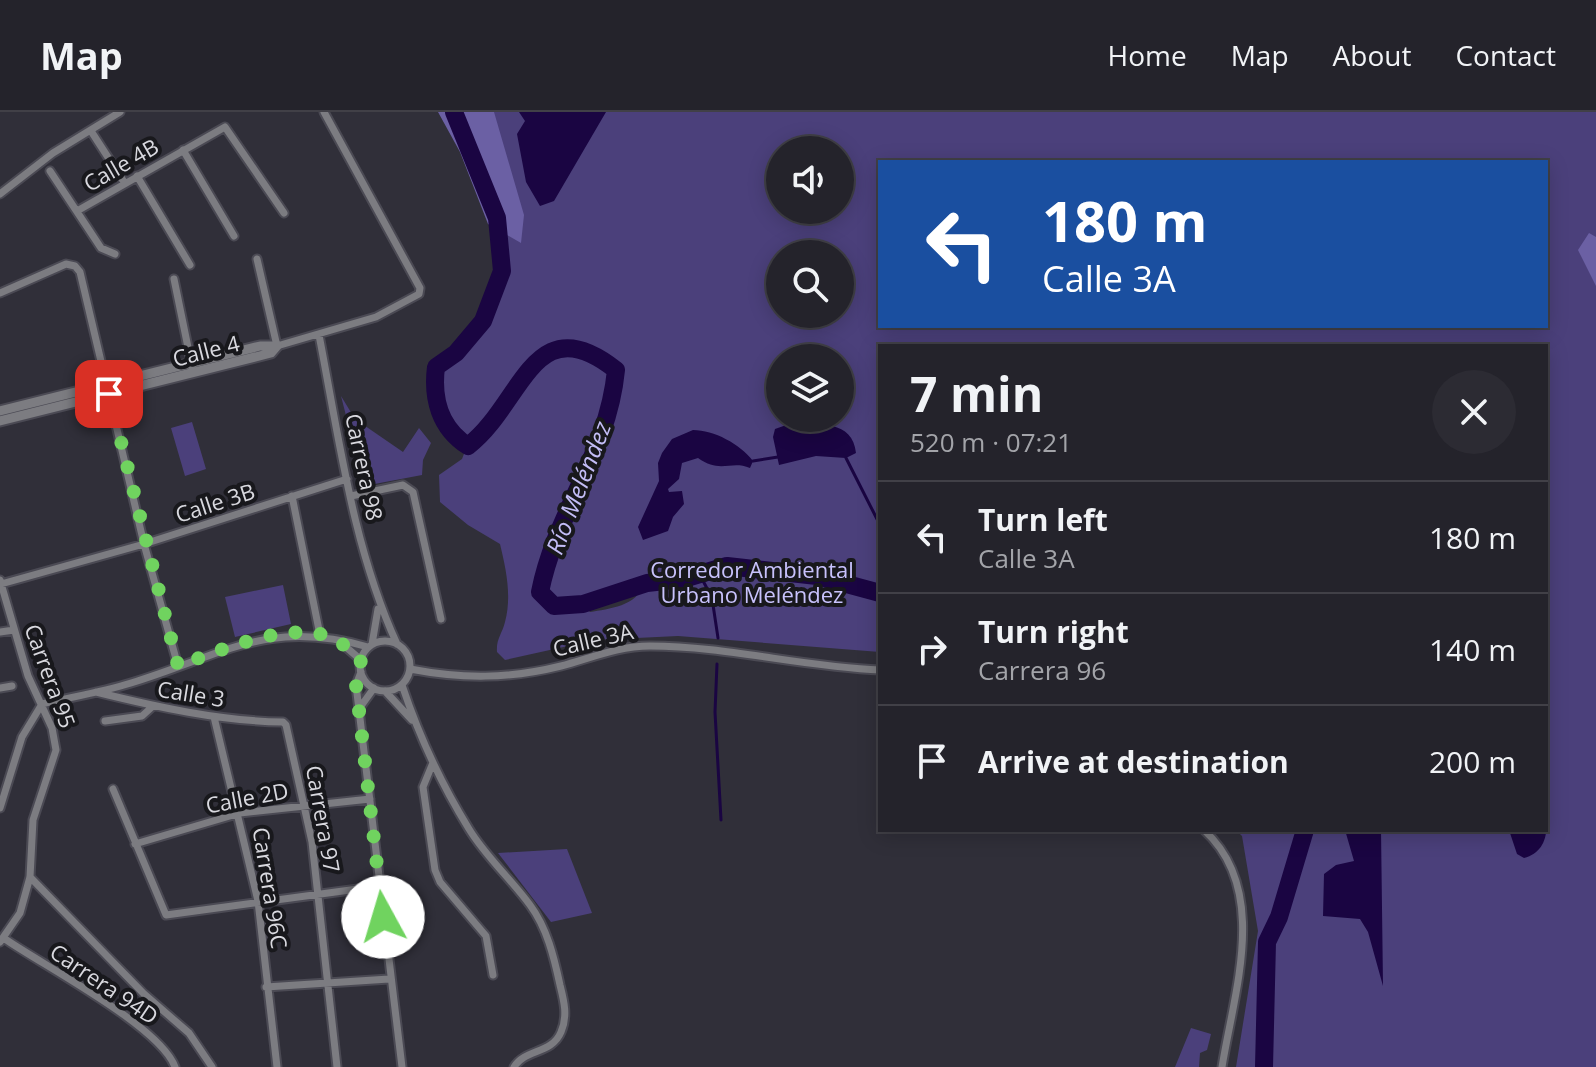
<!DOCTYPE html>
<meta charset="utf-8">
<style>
:root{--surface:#24232b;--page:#2c2b33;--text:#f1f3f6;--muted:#a3a4a9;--line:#414047}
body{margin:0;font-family:"Open Sans",sans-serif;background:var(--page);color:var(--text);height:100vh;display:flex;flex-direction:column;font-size:30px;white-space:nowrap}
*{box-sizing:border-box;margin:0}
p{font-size:26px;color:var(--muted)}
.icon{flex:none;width:44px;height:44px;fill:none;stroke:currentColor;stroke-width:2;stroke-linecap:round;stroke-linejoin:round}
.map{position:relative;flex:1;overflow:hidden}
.drawer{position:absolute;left:878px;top:232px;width:670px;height:488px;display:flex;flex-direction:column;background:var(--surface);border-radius:0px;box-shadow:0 4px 20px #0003,0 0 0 2px var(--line)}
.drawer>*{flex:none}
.guide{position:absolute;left:878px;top:48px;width:670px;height:168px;border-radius:0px;box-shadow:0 4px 20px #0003,0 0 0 2px var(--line);background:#1a4fa0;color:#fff;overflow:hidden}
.fabs{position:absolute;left:766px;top:24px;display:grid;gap:16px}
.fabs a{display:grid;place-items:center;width:88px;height:88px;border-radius:50%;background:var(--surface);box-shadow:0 4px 20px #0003,0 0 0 2px var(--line);font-size:40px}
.pin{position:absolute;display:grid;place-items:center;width:68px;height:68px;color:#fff;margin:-34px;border-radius:16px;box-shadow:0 4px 12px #0006}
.me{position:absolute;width:88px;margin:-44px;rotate:354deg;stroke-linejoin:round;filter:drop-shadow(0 0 6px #0008)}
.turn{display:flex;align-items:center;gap:28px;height:168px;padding:0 32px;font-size:36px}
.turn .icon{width:104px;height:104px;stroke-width:2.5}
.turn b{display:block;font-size:56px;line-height:68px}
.round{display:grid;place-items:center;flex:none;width:84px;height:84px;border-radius:42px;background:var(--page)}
.overview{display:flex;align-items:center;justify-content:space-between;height:136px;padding:0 32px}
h1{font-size:48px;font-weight:700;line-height:60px}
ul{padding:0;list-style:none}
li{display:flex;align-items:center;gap:24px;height:112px;padding:0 32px;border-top:2px solid var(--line)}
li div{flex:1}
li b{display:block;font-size:30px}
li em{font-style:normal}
header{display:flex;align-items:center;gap:48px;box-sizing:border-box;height:112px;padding:0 40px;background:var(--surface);border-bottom:2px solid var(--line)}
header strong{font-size:38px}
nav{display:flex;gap:44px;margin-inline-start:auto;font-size:28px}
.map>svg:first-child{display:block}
.green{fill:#4b407b;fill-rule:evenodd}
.forest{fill:#6b60a4}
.water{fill:#1a0542}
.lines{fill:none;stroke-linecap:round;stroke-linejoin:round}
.stream{stroke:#1a0542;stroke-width:3}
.river{stroke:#1a0542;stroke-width:18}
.minor-casing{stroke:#4b4a54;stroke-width:11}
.tertiary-casing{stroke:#4b4a54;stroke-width:13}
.minor{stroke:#7c7c81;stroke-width:7}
.tertiary{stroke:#7c7c81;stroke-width:9}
.route{stroke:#70d35f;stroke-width:14;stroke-dasharray:0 25.2}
.labels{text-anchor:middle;stroke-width:8;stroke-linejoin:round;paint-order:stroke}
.street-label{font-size:22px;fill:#d9d9df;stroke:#18181c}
.park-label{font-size:22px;fill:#c8c2fc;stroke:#18181c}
.water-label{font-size:24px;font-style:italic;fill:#c3bdf6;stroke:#18181c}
</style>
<header>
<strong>Map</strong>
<nav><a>Home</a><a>Map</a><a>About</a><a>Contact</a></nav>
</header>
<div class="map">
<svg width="1596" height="955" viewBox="0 0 1596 955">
<rect width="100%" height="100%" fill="#302f39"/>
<path class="green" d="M 454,0 L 1596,0 L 1596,955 L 1236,955 L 1258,819 L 1242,724 L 1236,718 L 1546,718 L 1546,234 L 880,234 L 880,540 L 678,524 L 595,528 L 505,548 L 497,540 C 496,527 502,522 505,510 C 512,484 506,457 500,432 L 468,413 L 440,390 L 439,363 L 462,347 L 467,334 C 439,315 432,288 436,255 L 456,241 L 483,209 L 502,159 L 497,106 ZM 780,38 L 840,38 L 840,98 L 780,98 ZM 880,50 L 1546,50 L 1546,214 L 880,214 ZM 780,142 L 840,142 L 840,202 L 780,202 ZM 780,246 L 840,246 L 840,306 L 780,306 ZM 644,472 C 637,494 609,497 590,500 L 583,492 Z
M 341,284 L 355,307 L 403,340 L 419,316 L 431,331 L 423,348 L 422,363 L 364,374 Z
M 192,310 L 206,357 L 185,364 L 171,316 Z
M 283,473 L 291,512 L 235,525 L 225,485 Z
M 567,737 L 592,801 L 551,810 L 498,741 Z
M 1191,916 L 1211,922 L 1207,938 L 1200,941 L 1199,955 L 1175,955 Z"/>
<path class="forest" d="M 438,0 L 494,0 L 524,103 L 521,131 L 488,112 L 460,40 Z
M 1589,121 L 1596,125 L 1596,174 L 1578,138 Z"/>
<path class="water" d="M 519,0 L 606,0 L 554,89 L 540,94 L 526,70 L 517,22 L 525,9 Z
M 792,311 C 818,312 853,308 856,341 L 846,346 L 816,344 L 779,353 L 773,325 L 775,317 Z
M 693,318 C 714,318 740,332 753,349 L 750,356 C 731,348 720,362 698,346 L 682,351 L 679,367 L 668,377 L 669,380 L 682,379 L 684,392 L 673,405 L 668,419 L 643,428 L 638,415 L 659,369 L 658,351 L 662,341 L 672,327 Z
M 1546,710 C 1548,727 1541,742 1524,746 L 1517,742 L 1509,718 L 1546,718 Z
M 1345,718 L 1381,718 L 1383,874 L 1368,820 L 1360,807 L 1323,804 L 1324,762 L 1336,753 L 1354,749 Z"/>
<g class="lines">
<path class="stream" d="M 846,346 L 880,413
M 753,349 L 778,345
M 700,463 L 712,486 L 718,526
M 717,552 L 715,600 L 721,708"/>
<path class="river" d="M 454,0 L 497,106 L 502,159 L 483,209 L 456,241 L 436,255 C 432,287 440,316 468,334 C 523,292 533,192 616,258 C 608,342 556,399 540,480 L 554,494 L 583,492 L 647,471 L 683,467 L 727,454 L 817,464 L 880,481
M 1264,955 L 1267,830 L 1279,805 L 1305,718"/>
<defs>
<path id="minor" d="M 91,19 L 124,70
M 183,38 L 234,124
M 50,59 L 101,136 L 115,142
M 137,64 L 190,153
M 0,82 L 53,41 L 120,0
M 77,99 L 225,15 L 284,101
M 257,147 L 277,234 L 376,205 L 419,182 L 420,176 L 324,0
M 174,167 L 192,255
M 0,181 L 66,152 L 75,154 L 80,160 L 144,432 L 178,554
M 319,223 C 339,326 353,436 397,532
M 292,384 L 320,523
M 351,384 L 403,373 L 413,380 L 441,507
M 0,468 L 28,564 L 52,616 L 56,638 L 33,708 L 30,765 L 20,801 L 0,830
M 1,472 L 144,432 L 347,367
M 0,520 L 14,518
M360 554a25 25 0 1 1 50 0a25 25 0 1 1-50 0Z
M 339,529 L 361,548
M 372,532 L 378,497
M 410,557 C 462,567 509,567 561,554 C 591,546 618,534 650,534 C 726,534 803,555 880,558
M 361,560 L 356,573 L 402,955
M 402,573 C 419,624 440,670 469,717 C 486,745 511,767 530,793 C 547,816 554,845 560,873 C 564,889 568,904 561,920 C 552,942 525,937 514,955
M 0,576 L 12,574
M 385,579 L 412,608
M 96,580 C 157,595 219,609 283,610 L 286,613 L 312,730 L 337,955
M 42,592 C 72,585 102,580 131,571 C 223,543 268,506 368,535
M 361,594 L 374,576
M 214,605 L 258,789 L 277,955
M 105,609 L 142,604 L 153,594
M 432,653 L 423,675 L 435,758 L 440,770 L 486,824 L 493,863
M 113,677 L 166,803 L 380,774
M 0,696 L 22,625 L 42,592
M 1204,718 C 1270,778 1234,880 1222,955
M 135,732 L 240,701 L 370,687
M 30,765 L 144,882 L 189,921 L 212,955
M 5,827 C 44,854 160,914 175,955
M 266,875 L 389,867"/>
<path id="tertiary" d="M 0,299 L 260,234 L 277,234
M 0,309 L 271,241 L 277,234"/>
</defs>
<use href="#minor" class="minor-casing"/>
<use href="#tertiary" class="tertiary-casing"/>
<use href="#minor" class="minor"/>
<use href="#tertiary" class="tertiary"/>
</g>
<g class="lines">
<path class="route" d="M 109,282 L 178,554 C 219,539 294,505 337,528 C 345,533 353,543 361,548 L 356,573 L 383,805"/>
</g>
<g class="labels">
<g class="street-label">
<text transform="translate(121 53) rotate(-30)" y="8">Calle 4B</text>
<text transform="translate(206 239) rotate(-14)" y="8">Calle 4</text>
<text transform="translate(364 355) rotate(78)" y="8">Carrera 98</text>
<text transform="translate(215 391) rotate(-18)" y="8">Calle 3B</text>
<text transform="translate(593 528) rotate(-13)" y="8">Calle 3A</text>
<text transform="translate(50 564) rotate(70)" y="8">Carrera 95</text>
<text transform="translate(191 582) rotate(9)" y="8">Calle 3</text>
<text transform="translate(247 686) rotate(-11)" y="8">Calle 2D</text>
<text transform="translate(323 707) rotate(80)" y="8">Carrera 97</text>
<text transform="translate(270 776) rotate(81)" y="8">Carrera 96C</text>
<text transform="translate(104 872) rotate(34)" y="8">Carrera 94D</text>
</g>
<g class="park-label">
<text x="752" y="466">Corredor Ambiental<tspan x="752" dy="25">Urbano Meléndez</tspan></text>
</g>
<g class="water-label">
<text transform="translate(579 376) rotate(-69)" y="8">Río Meléndez</text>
</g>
</g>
</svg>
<div class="fabs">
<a><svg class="icon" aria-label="sound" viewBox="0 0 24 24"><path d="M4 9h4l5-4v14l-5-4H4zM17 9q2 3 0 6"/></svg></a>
<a><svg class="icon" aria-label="search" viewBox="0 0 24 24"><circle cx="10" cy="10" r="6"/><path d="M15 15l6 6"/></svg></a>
<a><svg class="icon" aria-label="layers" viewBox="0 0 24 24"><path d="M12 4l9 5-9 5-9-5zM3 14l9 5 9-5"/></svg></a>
</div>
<div class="pin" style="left:109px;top:282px;background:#d93025"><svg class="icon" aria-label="arrive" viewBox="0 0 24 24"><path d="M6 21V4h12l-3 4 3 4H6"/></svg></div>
<svg class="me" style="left:383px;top:805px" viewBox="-20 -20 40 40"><circle r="19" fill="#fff"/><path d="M0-13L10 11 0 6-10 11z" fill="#70d35f"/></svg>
<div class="guide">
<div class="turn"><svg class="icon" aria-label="left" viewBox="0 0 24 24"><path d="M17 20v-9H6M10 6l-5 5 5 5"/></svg><div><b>180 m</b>Calle 3A</div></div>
</div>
<section class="drawer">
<div class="overview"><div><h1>7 min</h1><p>520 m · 07:21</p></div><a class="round"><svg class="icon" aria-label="close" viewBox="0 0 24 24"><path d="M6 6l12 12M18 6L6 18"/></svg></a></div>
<ul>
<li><svg class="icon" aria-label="left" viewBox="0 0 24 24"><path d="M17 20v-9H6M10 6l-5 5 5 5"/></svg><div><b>Turn left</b><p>Calle 3A</p></div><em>180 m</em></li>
<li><svg class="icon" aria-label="right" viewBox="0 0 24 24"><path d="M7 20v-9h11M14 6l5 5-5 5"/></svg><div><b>Turn right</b><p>Carrera 96</p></div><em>140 m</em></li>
<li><svg class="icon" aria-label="arrive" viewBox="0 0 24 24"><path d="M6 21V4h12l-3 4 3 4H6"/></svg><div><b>Arrive at destination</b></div><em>200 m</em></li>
</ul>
</section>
</div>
